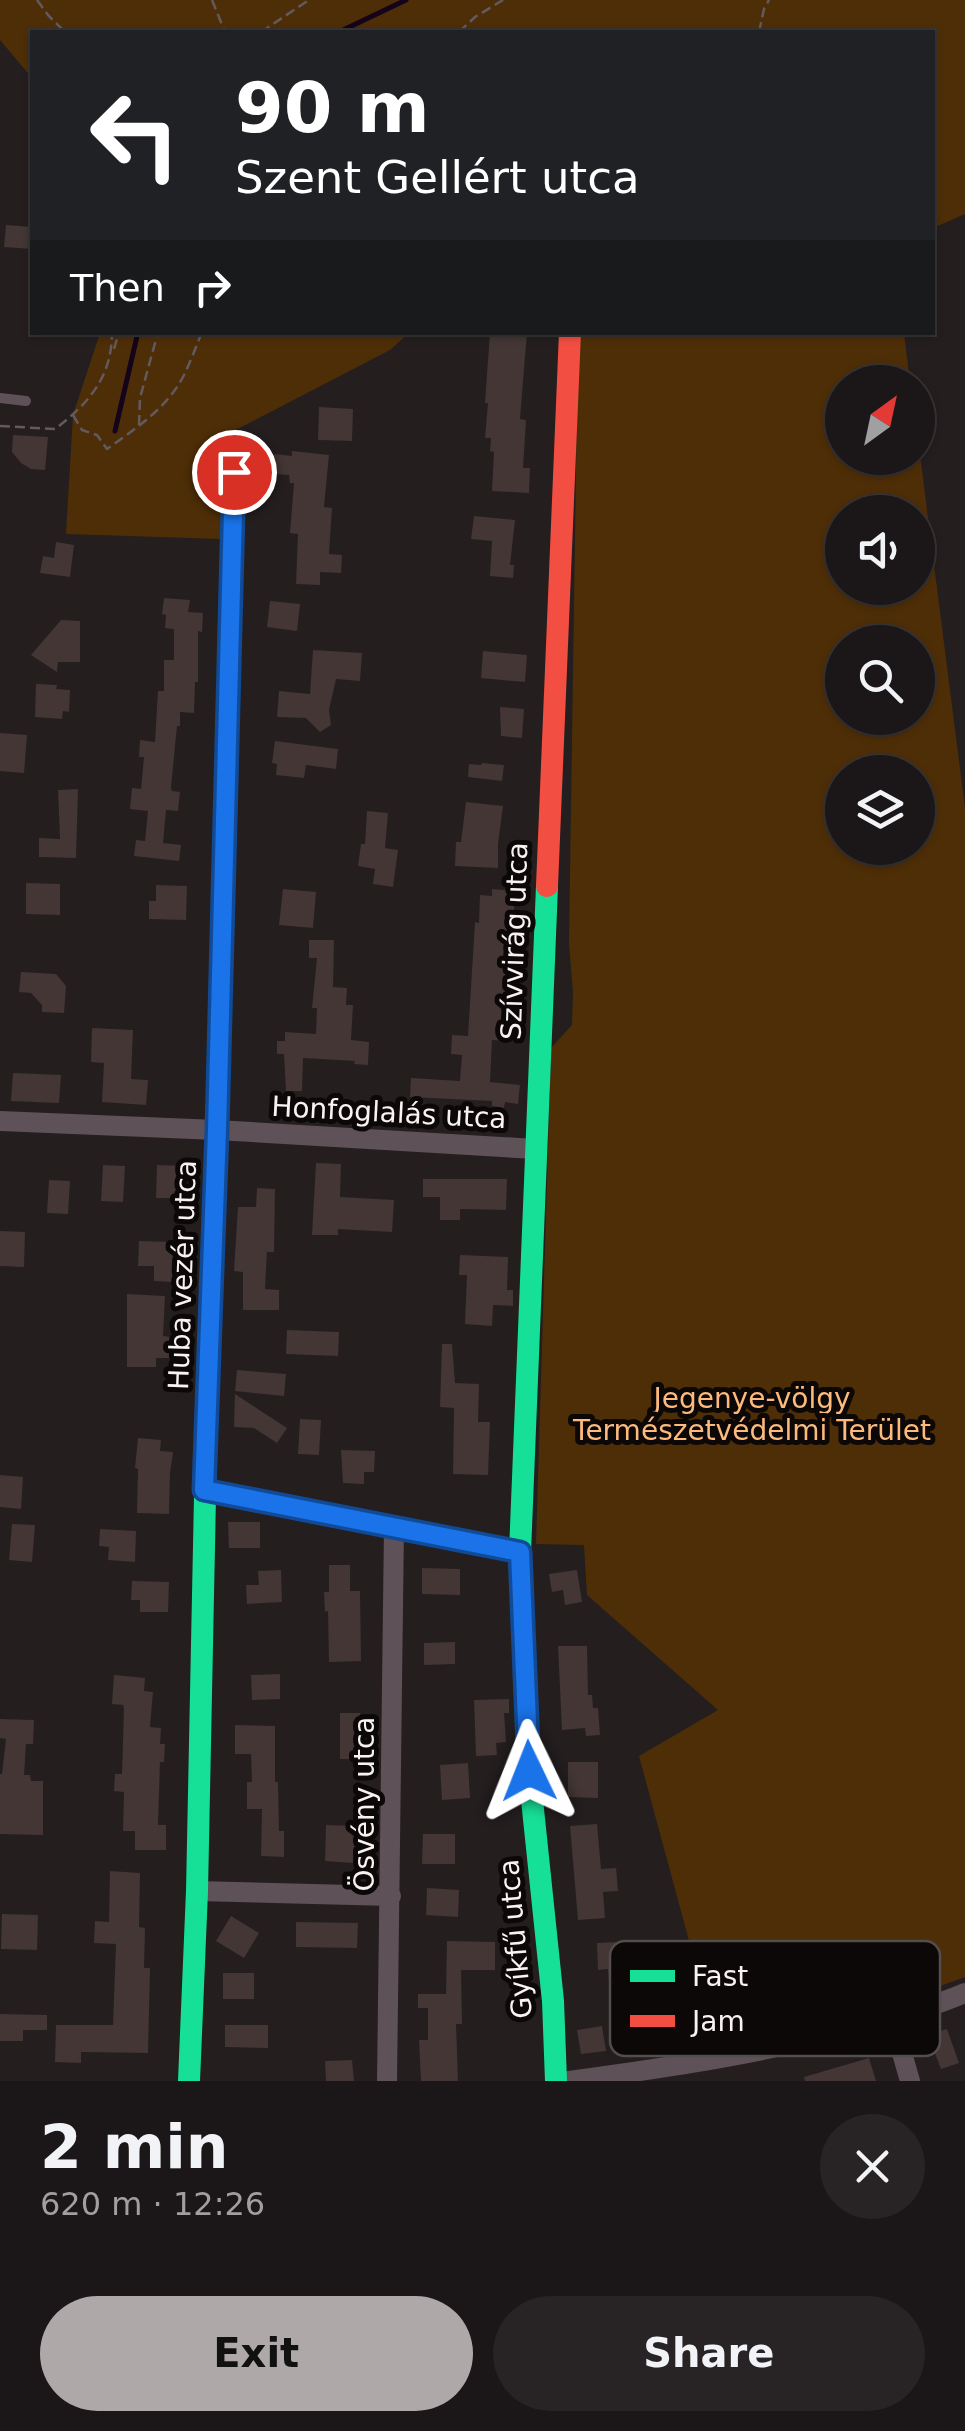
<!DOCTYPE html>
<meta charset="utf-8">
<style>
:root{--surface:#1b1617;--page:#282324;--text:#f1f3f6;--muted:#a09fa1;--line:#393536;--accent:#aea8a9}
body{margin:0;font-family:"DejaVu Sans",sans-serif;background:var(--page);color:var(--text);height:100vh;display:flex;flex-direction:column;font-size:38px;white-space:nowrap}
*{box-sizing:border-box;margin:0}
p{font-size:32px;color:var(--muted)}
.icon{flex:none;width:55px;height:55px;fill:none;stroke:currentColor;stroke-width:2;stroke-linecap:round;stroke-linejoin:round}
.map{position:relative;height:2081px;overflow:hidden}
.panel{display:flex;flex-direction:column;background:var(--surface);flex:1}
.panel>*{flex:none}
.hud{position:absolute;left:30px;top:30px;width:905px;height:305px;border-radius:0px;box-shadow:0 2px 8px #0004,0 0 0 2px var(--line);background:#202124;color:#fff;overflow:hidden}
.needle{width:65px;rotate:33deg}
.tools{position:absolute;left:825px;top:365px;display:grid;gap:20px}
.tools a{display:grid;place-items:center;width:110px;height:110px;border-radius:50%;background:var(--surface);box-shadow:0 2px 8px #0004,0 0 0 2px var(--line);font-size:50px}
.pin{position:absolute;display:grid;place-items:center;width:85px;height:85px;color:#fff;margin:-42px;border:5px solid #fff;border-radius:50%;box-shadow:0 2px 10px #0007}
.me{position:absolute;width:110px;margin:-55px;rotate:358deg;stroke-linejoin:round;filter:drop-shadow(0 0 8px #0008)}
.turn{display:flex;align-items:center;gap:35px;height:210px;padding:0 40px;font-size:45px}
.turn .icon{width:130px;height:130px;stroke-width:2.5}
.turn b{display:block;font-size:70px;line-height:85px}
.then{display:flex;align-items:center;height:95px;padding:0 40px;background:#0003;gap:20px;font-size:38px}
.round{display:grid;place-items:center;flex:none;width:105px;height:105px;border-radius:52px;background:var(--page)}
.overview{display:flex;align-items:center;justify-content:space-between;height:170px;padding:0 40px}
h1{font-size:60px;font-weight:800;line-height:75px}
.primary-button{display:flex;gap:20px;margin-top:auto;padding:20px 40px}
.primary-button a{flex:1;height:115px;border-radius:60px;background:var(--accent);color:#111;font-size:40px;font-weight:800;line-height:115px;text-align:center}
.primary-button a+a{background:var(--page);color:var(--text)}
.map>svg:first-child{display:block}
.green{fill:#4e2e07;fill-rule:evenodd}
.lines{fill:none;stroke-linecap:round;stroke-linejoin:round}
.stream{stroke:#14031a;stroke-width:5}
.building{fill:#433634}
.path{stroke:#625a5e;stroke-width:2.5;stroke-dasharray:10 5;stroke-linecap:butt}
.lane{stroke:#5e5158;stroke-width:10}
.street{stroke:#5e5158;stroke-width:20}
.fast{stroke:#16e098;stroke-width:22}
.jam{stroke:#f24e42;stroke-width:22}
.route-casing{stroke:#114b97;stroke-width:25}
.route{stroke:#1a73e8;stroke-width:18}
.labels{text-anchor:middle;stroke-width:10;stroke-linejoin:round;paint-order:stroke}
.street-label{font-size:28px;fill:#f9f2f3;stroke:#0c0808}
.park-label{font-size:28px;fill:#fdba7d;stroke:#0c0808}
.key{fill:#0c0808;stroke:#534e4e;stroke-width:2.5}
.key-label{font-size:28px;fill:#f9f2f3}
</style>
<div class="map">
<svg width="965" height="2081" viewBox="0 0 965 2081">
<rect width="100%" height="100%" fill="#241e1f"/>
<path class="green" d="M 0,0 L 965,0 L 965,214 L 933,228 L 932,32 L 32,32 L 32,78 L 0,40 Z
M 100,333 L 409,333 L 390,350 L 226,435 L 221,539 L 66,534 L 73,415 Z
M 578,333 L 904,333 L 910,382 L 842,382 L 842,458 L 918,458 L 918,439 L 965,808 L 965,1977 L 851,2018 L 717,2044 L 639,1756 L 718,1710 L 587,1595 L 584,1545 L 536,1544 L 551,1048 L 572,1025 L 573,992 L 569,943 ZM 842,512 L 918,512 L 918,588 L 842,588 ZM 842,642 L 918,642 L 918,718 L 842,718 ZM 842,772 L 918,772 L 918,848 L 842,848 Z"/>
<g class="lines">
<path class="stream" d="M 339,32 L 406,0
M 115,431 L 138,332"/>
</g>
<path class="building" d="M 6,225 L 32,227 L 32,249 L 4,247 Z
M 490,332 L 527,332 L 520,419 L 526,420 L 523,468 L 530,468 L 529,493 L 492,491 L 494,452 L 490,451 L 491,438 L 485,438 L 488,403 L 485,403 Z
M 319,407 L 353,409 L 352,441 L 318,440 Z
M 13,435 L 48,437 L 45,470 L 31,469 L 21,463 L 12,452 Z
M 292,451 L 329,455 L 324,507 L 332,508 L 329,554 L 342,555 L 341,573 L 320,572 L 320,585 L 296,584 L 298,534 L 290,533 L 294,483 L 290,483 L 289,475 L 273,474 L 274,454 L 292,456 Z
M 474,516 L 515,520 L 510,565 L 514,565 L 513,578 L 490,576 L 492,541 L 471,539 Z
M 56,542 L 74,545 L 70,577 L 40,573 L 43,556 L 54,558 Z
M 164,598 L 190,600 L 188,612 L 203,613 L 202,632 L 198,631 L 198,682 L 195,682 L 194,713 L 180,712 L 180,726 L 177,726 L 171,787 L 172,791 L 180,792 L 178,811 L 166,810 L 163,843 L 181,845 L 179,861 L 134,856 L 136,840 L 145,841 L 148,811 L 130,809 L 132,788 L 141,789 L 144,757 L 139,757 L 140,740 L 155,742 L 158,691 L 164,691 L 164,660 L 174,660 L 174,629 L 165,628 L 166,615 L 162,614 Z
M 270,601 L 300,604 L 297,631 L 267,627 Z
M 61,620 L 80,621 L 80,662 L 58,662 L 57,672 L 31,655 Z
M 313,650 L 362,653 L 360,681 L 336,679 L 329,710 L 331,725 L 320,732 L 306,718 L 277,717 L 279,691 L 310,694 Z
M 483,651 L 527,655 L 525,682 L 481,678 Z
M 36,684 L 57,685 L 56,689 L 70,690 L 69,712 L 63,711 L 62,719 L 35,717 Z
M 500,707 L 524,709 L 522,738 L 501,736 Z
M 0,733 L 27,735 L 24,773 L 0,771 Z
M 275,741 L 338,749 L 336,769 L 306,765 L 304,778 L 276,775 L 277,764 L 272,763 Z
M 482,763 L 504,765 L 502,781 L 468,777 L 469,764 L 481,765 Z
M 78,789 L 76,858 L 39,857 L 39,838 L 60,839 L 58,790 Z
M 466,802 L 503,806 L 498,844 L 498,868 L 455,866 L 456,842 L 461,842 Z
M 367,811 L 388,813 L 385,848 L 398,850 L 393,887 L 373,884 L 375,869 L 358,866 L 361,844 L 365,844 Z
M 26,883 L 60,884 L 60,915 L 26,914 Z
M 156,885 L 187,886 L 186,920 L 149,919 L 149,901 L 156,901 Z
M 283,889 L 316,892 L 313,928 L 279,925 Z
M 492,889 L 515,891 L 510,985 L 526,986 L 523,1042 L 492,1040 L 490,1082 L 520,1085 L 518,1104 L 505,1102 L 504,1108 L 492,1106 L 492,1101 L 410,1097 L 411,1078 L 460,1081 L 462,1055 L 451,1054 L 452,1035 L 468,1036 L 475,922 L 479,923 L 480,895 L 492,896 Z
M 309,940 L 334,940 L 333,987 L 347,988 L 346,1005 L 353,1005 L 351,1040 L 369,1042 L 368,1065 L 354,1064 L 355,1061 L 303,1058 L 302,1091 L 286,1091 L 284,1054 L 277,1054 L 277,1041 L 285,1041 L 285,1032 L 316,1034 L 317,1008 L 312,1008 L 317,958 L 309,958 Z
M 21,972 L 56,974 L 66,986 L 64,1013 L 42,1012 L 42,1005 L 31,993 L 19,992 Z
M 92,1028 L 133,1030 L 131,1079 L 148,1080 L 146,1105 L 102,1102 L 104,1063 L 91,1062 Z
M 13,1073 L 61,1075 L 59,1103 L 11,1101 Z
M 316,1163 L 341,1164 L 340,1197 L 394,1200 L 392,1232 L 338,1229 L 338,1235 L 312,1235 Z
M 103,1165 L 125,1166 L 123,1202 L 101,1201 Z
M 157,1165 L 185,1166 L 184,1198 L 156,1198 Z
M 423,1179 L 507,1179 L 506,1210 L 460,1209 L 460,1220 L 440,1220 L 440,1197 L 423,1197 Z
M 49,1180 L 70,1181 L 68,1214 L 47,1213 Z
M 257,1188 L 275,1189 L 274,1252 L 267,1252 L 265,1289 L 279,1290 L 279,1310 L 243,1310 L 243,1272 L 234,1271 L 238,1207 L 256,1207 Z
M 0,1231 L 25,1232 L 24,1267 L 0,1266 Z
M 139,1241 L 173,1242 L 172,1282 L 154,1281 L 154,1266 L 138,1266 Z
M 460,1255 L 508,1257 L 507,1290 L 513,1290 L 513,1306 L 493,1305 L 492,1326 L 465,1324 L 467,1275 L 459,1275 Z
M 127,1294 L 165,1296 L 163,1336 L 171,1337 L 171,1358 L 156,1358 L 156,1367 L 127,1367 Z
M 287,1330 L 339,1332 L 338,1356 L 286,1354 Z
M 442,1344 L 452,1344 L 455,1383 L 479,1384 L 478,1422 L 490,1422 L 488,1475 L 453,1474 L 454,1408 L 440,1407 Z
M 237,1370 L 286,1374 L 284,1396 L 235,1391 Z
M 235,1394 L 287,1428 L 277,1443 L 254,1428 L 234,1427 Z
M 300,1419 L 321,1420 L 319,1455 L 298,1454 Z
M 138,1438 L 161,1440 L 160,1451 L 173,1452 L 170,1473 L 169,1514 L 137,1513 L 138,1469 L 135,1468 Z
M 341,1450 L 375,1451 L 374,1472 L 364,1472 L 364,1484 L 343,1483 Z
M 0,1475 L 23,1477 L 21,1509 L 0,1507 Z
M 228,1522 L 260,1522 L 260,1548 L 229,1548 Z
M 12,1524 L 35,1525 L 32,1562 L 9,1560 Z
M 100,1529 L 136,1531 L 135,1562 L 108,1560 L 109,1547 L 99,1546 Z
M 329,1565 L 350,1565 L 350,1591 L 360,1591 L 361,1661 L 329,1662 L 328,1611 L 325,1612 L 324,1592 L 329,1592 Z
M 422,1568 L 460,1569 L 460,1595 L 422,1594 Z
M 281,1570 L 282,1602 L 247,1604 L 246,1585 L 259,1585 L 258,1571 Z
M 577,1570 L 582,1602 L 565,1605 L 563,1590 L 552,1592 L 549,1574 Z
M 132,1581 L 169,1582 L 168,1612 L 140,1612 L 140,1600 L 131,1600 Z
M 455,1642 L 455,1664 L 424,1665 L 424,1643 Z
M 558,1646 L 587,1646 L 588,1695 L 592,1695 L 593,1708 L 598,1708 L 600,1735 L 586,1736 L 585,1728 L 562,1730 Z
M 280,1674 L 280,1699 L 252,1700 L 251,1675 Z
M 114,1675 L 145,1678 L 144,1691 L 153,1692 L 150,1727 L 161,1728 L 160,1744 L 165,1744 L 164,1762 L 160,1762 L 158,1825 L 166,1825 L 166,1850 L 135,1850 L 135,1831 L 123,1831 L 124,1792 L 114,1791 L 115,1774 L 122,1774 L 124,1709 L 123,1705 L 112,1704 Z
M 509,1699 L 509,1713 L 504,1713 L 506,1742 L 496,1743 L 497,1755 L 476,1756 L 474,1700 Z
M 340,1713 L 360,1713 L 360,1759 L 340,1759 Z
M 0,1719 L 34,1720 L 33,1744 L 26,1744 L 24,1775 L 30,1775 L 31,1781 L 43,1781 L 43,1835 L 0,1834 L 0,1774 L 2,1774 L 6,1739 L 0,1738 Z
M 235,1725 L 275,1726 L 275,1782 L 278,1782 L 279,1831 L 284,1831 L 284,1857 L 261,1856 L 262,1809 L 247,1809 L 247,1782 L 252,1782 L 251,1754 L 235,1754 Z
M 568,1762 L 598,1762 L 598,1798 L 568,1797 Z
M 468,1763 L 470,1798 L 442,1800 L 440,1765 Z
M 597,1824 L 601,1869 L 616,1868 L 618,1891 L 603,1892 L 605,1918 L 578,1920 L 570,1826 Z
M 326,1825 L 355,1826 L 353,1863 L 325,1861 Z
M 423,1834 L 455,1834 L 455,1864 L 422,1864 Z
M 110,1871 L 140,1873 L 139,1927 L 145,1928 L 144,1968 L 150,1968 L 148,2053 L 81,2052 L 81,2063 L 55,2062 L 56,2025 L 113,2025 L 116,1944 L 94,1943 L 95,1921 L 109,1922 Z
M 427,1888 L 459,1890 L 458,1917 L 426,1915 Z
M 2,1914 L 38,1915 L 37,1950 L 1,1949 Z
M 231,1916 L 259,1933 L 244,1958 L 216,1941 Z
M 296,1922 L 358,1923 L 357,1948 L 296,1947 Z
M 447,1941 L 495,1942 L 495,1970 L 461,1970 L 462,2024 L 456,2024 L 458,2081 L 421,2081 L 419,2040 L 428,2040 L 428,2008 L 418,2008 L 418,1994 L 446,1994 Z
M 637,1941 L 642,2002 L 611,2004 L 608,1969 L 598,1970 L 597,1943 Z
M 223,1973 L 254,1973 L 254,1999 L 223,1999 Z
M 0,2014 L 47,2015 L 47,2030 L 23,2030 L 23,2041 L 0,2041 Z
M 225,2025 L 268,2025 L 268,2048 L 225,2047 Z
M 602,2026 L 606,2051 L 581,2054 L 577,2030 Z
M 947,2029 L 959,2063 L 941,2069 L 928,2035 Z
M 869,2058 L 876,2081 L 805,2081 L 804,2077 Z
M 352,2060 L 354,2081 L 326,2081 L 325,2061 Z"/>
<g class="lines">
<path class="path" d="M 37,0 L 48,15 L 65,32
M 212,0 L 225,32
M 261,32 L 309,0
M 459,32 L 475,17 L 503,0
M 759,32 L 764,9 L 769,0
M 114,349 L 119,332
M 73,415 L 82,430 L 97,435 L 107,449 C 135,429 166,409 183,377 C 190,363 196,347 202,332
M 139,425 L 140,398 L 158,332
M 0,426 L 55,429 C 89,403 112,377 112,332"/>
<path class="lane" d="M 0,398 L 26,401"/>
<path class="street" d="M 0,1121 L 217,1130 L 535,1149
M 205,1490 L 520,1552
M 197,1891 L 391,1896
M 892,2018 L 910,2081
M 387,2081 L 394,1527
M 569,2081 C 672,2067 769,2053 870,2024 C 902,2015 935,2006 965,1993"/>
<path class="fast" d="M 547,886 L 520,1552 L 529,1771 L 553,2001 L 556,2081
M 215,1178 L 234,472
M 189,2081 L 197,1891 L 206,1447"/>
<path class="jam" d="M 547,886 L 570,332
M 206,1447 L 215,1178"/>
</g>
<g class="lines">
<defs>
<path id="route" d="M 234,472 L 217,1130 L 204,1490 L 520,1552 L 529,1771"/>
</defs>
<use href="#route" class="route-casing"/>
<use href="#route" class="route"/>
</g>
<g class="labels">
<g class="street-label">
<text transform="translate(514 941) rotate(-88)" y="10">Szívvirág utca</text>
<text transform="translate(389 1112) rotate(3)" y="10">Honfoglalás utca</text>
<text transform="translate(182 1275) rotate(-88)" y="10">Huba vezér utca</text>
<text transform="translate(364 1804) rotate(-90)" y="10">Ösvény utca</text>
<text transform="translate(515 1939) rotate(-95)" y="10">Gyíkfű utca</text>
</g>
<g class="park-label">
<text x="752" y="1408">Jegenye-völgy<tspan x="752" dy="32">Természetvédelmi Terület</tspan></text>
</g>
</g>
<rect x="610" y="1941" width="330" height="115" rx="15" class="key"/>
<rect x="630" y="1970" width="45" height="12" fill="#16e098"/>
<rect x="630" y="2015" width="45" height="12" fill="#f24e42"/>
<g class="key-label">
<text x="692" y="1986">Fast</text>
<text x="692" y="2031">Jam</text>
</g>
</svg>
<div class="tools">
<a><svg class="needle" viewBox="-14 -14 28 28"><path d="M0-13l5 13h-10z" fill="#e53935"/><path d="M0 13l5-13h-10z" fill="#a09fa1"/></svg></a>
<a><svg class="icon" aria-label="sound" viewBox="0 0 24 24"><path d="M4 9h4l5-4v14l-5-4H4zM17 9q2 3 0 6"/></svg></a>
<a><svg class="icon" aria-label="search" viewBox="0 0 24 24"><circle cx="10" cy="10" r="6"/><path d="M15 15l6 6"/></svg></a>
<a><svg class="icon" aria-label="layers" viewBox="0 0 24 24"><path d="M12 4l9 5-9 5-9-5zM3 14l9 5 9-5"/></svg></a>
</div>
<div class="pin" style="left:234px;top:472px;background:#d93025"><svg class="icon" aria-label="arrive" viewBox="0 0 24 24"><path d="M6 21V4h12l-3 4 3 4H6"/></svg></div>
<svg class="me" style="left:529px;top:1771px" viewBox="-20 -20 40 40"><path d="M0-17L14 15 0 8-14 15z" fill="#1a73e8" stroke="#fff" stroke-width="4"/></svg>
<div class="hud">
<div class="turn"><svg class="icon" aria-label="left" viewBox="0 0 24 24"><path d="M17 20v-9H6M10 6l-5 5 5 5"/></svg><div><b>90 m</b>Szent Gellért utca</div></div>
<div class="then">Then<svg class="icon" aria-label="right" viewBox="0 0 24 24"><path d="M7 20v-9h11M14 6l5 5-5 5"/></svg></div>
</div>
</div>
<section class="panel">
<div class="overview"><div><h1>2 min</h1><p>620 m · 12:26</p></div><a class="round"><svg class="icon" aria-label="close" viewBox="0 0 24 24"><path d="M6 6l12 12M18 6L6 18"/></svg></a></div>
<div class="primary-button"><a>Exit</a><a>Share</a></div>
</section>
